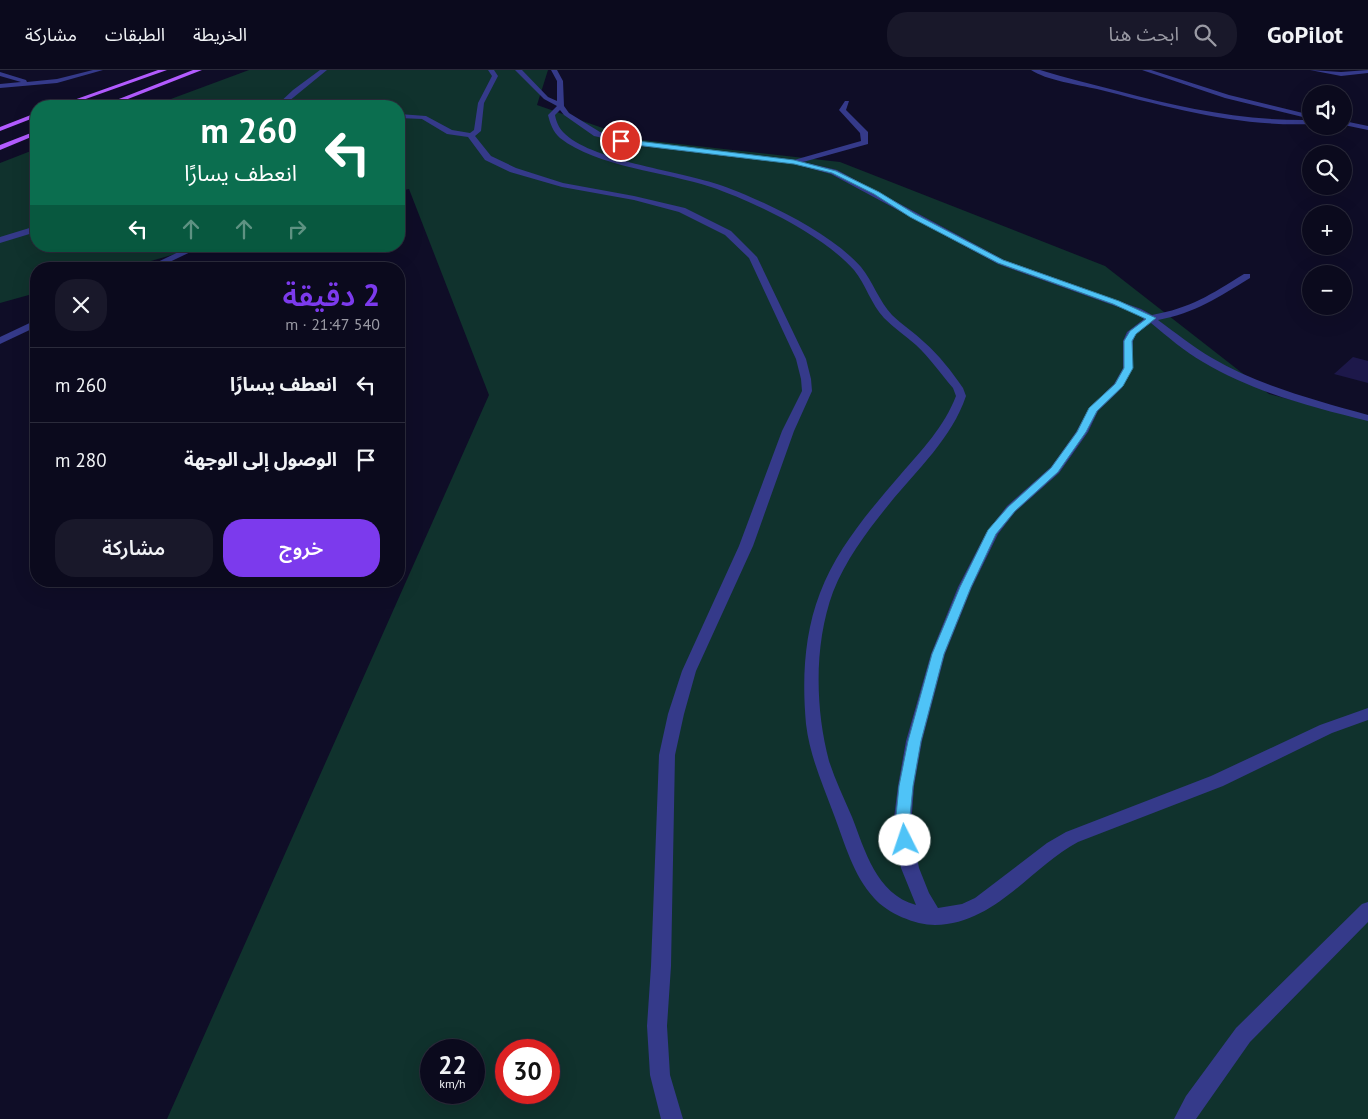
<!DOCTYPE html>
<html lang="ar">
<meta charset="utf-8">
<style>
:root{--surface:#0b0a1d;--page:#19182a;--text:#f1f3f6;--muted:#9a9aa4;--line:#2b2b3b;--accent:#7c3aed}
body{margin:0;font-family:"PT Sans","Noto Sans Arabic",sans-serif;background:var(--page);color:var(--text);direction:rtl;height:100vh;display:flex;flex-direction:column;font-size:19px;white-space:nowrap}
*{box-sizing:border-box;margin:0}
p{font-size:16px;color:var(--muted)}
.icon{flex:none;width:28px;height:28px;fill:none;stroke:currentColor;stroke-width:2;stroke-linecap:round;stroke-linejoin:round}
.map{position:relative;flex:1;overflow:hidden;direction:ltr}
.details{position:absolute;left:30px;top:192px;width:375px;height:325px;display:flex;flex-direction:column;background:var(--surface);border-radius:20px;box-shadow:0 5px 20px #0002,0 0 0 1px var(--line);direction:rtl}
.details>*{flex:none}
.banner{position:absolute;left:30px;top:30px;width:375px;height:152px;border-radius:20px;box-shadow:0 5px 20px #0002,0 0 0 1px var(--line);direction:rtl;background:#0b6e4f;color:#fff;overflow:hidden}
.buttons{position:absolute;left:1302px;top:15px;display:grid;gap:10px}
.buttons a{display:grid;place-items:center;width:50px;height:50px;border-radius:50%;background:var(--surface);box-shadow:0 5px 20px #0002,0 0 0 1px var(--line);font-size:25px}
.speed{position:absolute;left:420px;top:969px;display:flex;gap:10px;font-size:25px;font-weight:700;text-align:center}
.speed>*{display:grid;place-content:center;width:65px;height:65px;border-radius:50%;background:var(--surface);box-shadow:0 5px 20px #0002,0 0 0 1px var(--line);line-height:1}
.speed small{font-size:12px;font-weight:400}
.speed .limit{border:8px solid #d22;background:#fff;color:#111}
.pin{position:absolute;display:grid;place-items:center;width:42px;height:42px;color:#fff;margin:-21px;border:2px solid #fff;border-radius:50%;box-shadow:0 1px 5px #0007}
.me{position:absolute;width:55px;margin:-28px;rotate:356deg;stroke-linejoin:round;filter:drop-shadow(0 0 4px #0008)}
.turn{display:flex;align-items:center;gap:18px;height:105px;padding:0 25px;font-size:22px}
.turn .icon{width:65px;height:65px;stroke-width:2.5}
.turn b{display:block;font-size:35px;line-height:42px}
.lanes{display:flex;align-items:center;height:48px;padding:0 25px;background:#0003;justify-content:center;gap:25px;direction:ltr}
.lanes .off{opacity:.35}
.round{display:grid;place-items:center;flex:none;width:52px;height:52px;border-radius:20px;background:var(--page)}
.summary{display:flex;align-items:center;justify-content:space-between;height:85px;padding:0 25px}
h1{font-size:30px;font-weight:600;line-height:38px;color:var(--accent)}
.primary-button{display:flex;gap:10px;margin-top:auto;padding:10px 25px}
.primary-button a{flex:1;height:58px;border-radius:20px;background:var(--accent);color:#fff;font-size:20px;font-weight:600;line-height:58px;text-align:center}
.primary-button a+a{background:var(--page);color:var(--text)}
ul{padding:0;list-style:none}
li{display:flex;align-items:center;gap:15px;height:75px;padding:0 25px;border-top:1px solid var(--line)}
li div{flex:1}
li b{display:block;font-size:19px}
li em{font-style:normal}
header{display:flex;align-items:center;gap:30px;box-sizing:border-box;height:70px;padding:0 25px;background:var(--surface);border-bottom:1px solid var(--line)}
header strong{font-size:24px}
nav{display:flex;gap:28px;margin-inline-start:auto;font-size:18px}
.search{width:350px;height:45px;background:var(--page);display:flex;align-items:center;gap:12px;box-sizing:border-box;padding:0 18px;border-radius:20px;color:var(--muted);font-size:19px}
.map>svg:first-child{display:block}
.green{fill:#10322d;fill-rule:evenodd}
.building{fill:#1d184a}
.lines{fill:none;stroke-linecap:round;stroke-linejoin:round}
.minor{fill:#353a8a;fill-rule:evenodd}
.primary{fill:#b25bff;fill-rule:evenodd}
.route{fill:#4fc3f7;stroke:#337fa1}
</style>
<header>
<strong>GoPilot</strong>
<div class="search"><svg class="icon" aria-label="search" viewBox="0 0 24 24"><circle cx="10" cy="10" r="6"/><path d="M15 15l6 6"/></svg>ابحث هنا</div>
<nav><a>الخريطة</a><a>الطبقات</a><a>مشاركة</a></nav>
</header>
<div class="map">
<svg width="1368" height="1049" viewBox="0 0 1368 1049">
<rect width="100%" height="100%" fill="#0f0d27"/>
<path class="green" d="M 249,0 L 548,0 L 537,35 L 634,69 L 840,92 L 1105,196 L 1269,324 L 1368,350 L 1368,1049 L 167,1049 L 489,325 L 409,119 L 399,121 L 399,36 L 152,36 ZM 431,980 L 474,980 L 474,1022 L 431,1022 ZM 506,980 L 549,980 L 549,1022 L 506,1022 Z
M 36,79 L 36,176 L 203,176 L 123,199 L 36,199 L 36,223 L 0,233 L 0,93 Z"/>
<path class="building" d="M 1353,287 L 1368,291 L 1368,313 L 1334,304 Z"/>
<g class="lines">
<path class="minor" d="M 93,0 L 103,0 L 57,13 L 0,18 L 0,14 L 21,12 L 0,6 L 0,2 L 26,10 L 27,12 L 57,9 Z
M 320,0 L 327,0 L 283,36 L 276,36 L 293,20 Z
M 488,0 L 494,0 L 498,6 L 484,33 L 481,61 L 475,66 L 491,86 L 516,98 L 563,113 L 634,126 L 685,138 L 731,161 L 757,187 L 806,289 L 811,309 L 812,321 L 794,361 L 753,476 L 696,601 L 684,644 L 675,685 L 671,896 L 667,956 L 670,1005 L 683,1049 L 661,1049 L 650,1005 L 647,956 L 651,896 L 659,685 L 668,644 L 682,601 L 739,476 L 782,361 L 802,321 L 801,309 L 796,289 L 749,188 L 725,165 L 679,142 L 634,130 L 562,117 L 510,102 L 485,90 L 468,67 L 447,64 L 422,49 L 399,48 L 399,44 L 426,46 L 452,60 L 470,63 L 474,60 L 478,33 L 492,6 Z
M 515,0 L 522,0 L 548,27 L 557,31 L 557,11 L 551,0 L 557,0 L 563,11 L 564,36 L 569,43 L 600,62 L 633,71 L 794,90 L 861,71 L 860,63 L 839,40 L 845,31 L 849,31 L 846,40 L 868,62 L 868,74 L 803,92 L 837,100 L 1004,190 L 1141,239 L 1152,245 C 1191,238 1210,225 1244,204 L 1250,204 L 1250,208 C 1219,227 1195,243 1158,250 C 1176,263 1193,277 1212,288 C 1260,316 1315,330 1368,345 L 1368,351 C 1312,337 1253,322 1203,292 C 1184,281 1168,267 1151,253 L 1136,264 L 1133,271 L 1133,298 L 1122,318 L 1098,341 L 1088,362 L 1059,403 L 1015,442 L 998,464 L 972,517 L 945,584 L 922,671 L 914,716 L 911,756 L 919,798 L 929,823 L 938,838 L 962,834 L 975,828 L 1047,773 L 1066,762 L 1211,706 L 1320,655 L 1368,638 L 1368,650 L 1332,663 L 1223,716 L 1078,772 C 1030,798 995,854 935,855 C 915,855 887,843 874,828 C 853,805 845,774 834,745 C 823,715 810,687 806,654 C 802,610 804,564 820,523 C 837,478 870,440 901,404 C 922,380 944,357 956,326 L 953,318 C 941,304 930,288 916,275 C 906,266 894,258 884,248 C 871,234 866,215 854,200 C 823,165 755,132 711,117 C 666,102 597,97 560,68 C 553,62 550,53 548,45 L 557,36 L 544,29 ZM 560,40 L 564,45 L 594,66 L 633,75 L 794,94 L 831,104 L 998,194 L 1135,243 L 1144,249 L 1127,262 L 1123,271 L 1123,298 L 1114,314 L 1089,338 L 1076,362 L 1051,397 L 1007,436 L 986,463 L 958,517 L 931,584 L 906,671 L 898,716 L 893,756 L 901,798 L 916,835 C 876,824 865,780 852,747 C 844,728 835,710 829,691 C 815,638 814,574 833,522 C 846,489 868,460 890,433 C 917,400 952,368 966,326 L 963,318 C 952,302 939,285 924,272 C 914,262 902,255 892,245 C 879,231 873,212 861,197 C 830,162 761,129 717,114 C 678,101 589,90 563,62 C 559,58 556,51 555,45 Z
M 1031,0 L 1040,0 C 1066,8 1092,14 1118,21 C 1182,38 1244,51 1311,50 L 1311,54 C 1237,57 1168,37 1097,19 C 1078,15 1046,10 1031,0 Z
M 1142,0 L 1151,0 L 1229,25 L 1311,45 L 1311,49 L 1225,28 Z
M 1310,0 L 1341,2 L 1368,0 L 1368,3 L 1341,6 Z
M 1344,51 L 1368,56 L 1368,60 L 1344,55 Z
M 36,156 L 36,162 L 0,173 L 0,167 Z
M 191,176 L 203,176 L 155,199 L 143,199 Z
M 36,250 L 36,257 L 0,274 L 0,267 Z
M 1368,832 L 1368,852 L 1250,972 L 1196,1049 L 1174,1049 L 1186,1026 L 1236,958 L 1362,834 Z"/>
<path class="primary" d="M 158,0 L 167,0 L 66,36 L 57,36 Z
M 193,0 L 202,0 L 110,36 L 101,36 Z
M 36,43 L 36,47 L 0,61 L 0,57 Z
M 36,61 L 36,65 L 0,80 L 0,75 Z"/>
</g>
<path class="route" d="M 621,69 L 794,90 L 836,101 L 879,122 L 915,144 L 1003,190 L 1119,231 L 1156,248 L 1136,264 L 1132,271 L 1133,298 L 1123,316 L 1097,341 L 1086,362 L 1058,402 L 1015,441 L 996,464 L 971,517 L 944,584 L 921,671 L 913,716 L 909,756 L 912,770 L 910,774 L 905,776 L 900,774 L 895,756 L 899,716 L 908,671 L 932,584 L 960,517 L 988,460 L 1008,437 L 1051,398 L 1077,362 L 1089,338 L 1115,314 L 1124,298 L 1124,271 L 1130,261 L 1146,249 L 1113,234 L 998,193 L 910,147 L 874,124 L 832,103 L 794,94 L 619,73 Z"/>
</svg>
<div class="buttons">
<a><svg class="icon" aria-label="sound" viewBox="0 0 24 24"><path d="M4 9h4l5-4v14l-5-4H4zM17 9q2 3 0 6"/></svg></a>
<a><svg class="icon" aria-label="search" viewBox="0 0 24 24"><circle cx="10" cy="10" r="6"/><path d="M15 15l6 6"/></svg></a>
<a>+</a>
<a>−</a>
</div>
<div class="speed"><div>22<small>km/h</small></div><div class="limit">30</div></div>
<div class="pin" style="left:621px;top:71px;background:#d93025"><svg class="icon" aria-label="arrive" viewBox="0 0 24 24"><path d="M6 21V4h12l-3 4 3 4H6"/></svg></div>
<svg class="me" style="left:905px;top:770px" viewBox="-20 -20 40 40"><circle r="19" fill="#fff"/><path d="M0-13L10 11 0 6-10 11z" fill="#4fc3f7"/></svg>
<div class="banner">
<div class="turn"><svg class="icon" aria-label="left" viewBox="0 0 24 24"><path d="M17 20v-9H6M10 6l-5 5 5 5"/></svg><div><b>260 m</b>انعطف يسارًا</div></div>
<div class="lanes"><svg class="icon" aria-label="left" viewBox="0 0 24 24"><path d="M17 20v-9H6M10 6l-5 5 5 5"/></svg><svg class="icon off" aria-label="ahead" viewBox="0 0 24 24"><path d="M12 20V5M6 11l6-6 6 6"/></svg><svg class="icon off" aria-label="ahead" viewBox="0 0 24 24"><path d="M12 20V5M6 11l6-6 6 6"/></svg><svg class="icon off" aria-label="right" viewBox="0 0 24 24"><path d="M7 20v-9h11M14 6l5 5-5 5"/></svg></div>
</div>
<section class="details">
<div class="summary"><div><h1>2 دقيقة</h1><p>540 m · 21:47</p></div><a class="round"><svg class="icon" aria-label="close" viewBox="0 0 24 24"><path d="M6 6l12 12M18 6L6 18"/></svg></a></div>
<ul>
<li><svg class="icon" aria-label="left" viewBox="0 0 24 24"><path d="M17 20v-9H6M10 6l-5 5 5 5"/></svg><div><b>انعطف يسارًا</b></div><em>260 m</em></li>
<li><svg class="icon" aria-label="arrive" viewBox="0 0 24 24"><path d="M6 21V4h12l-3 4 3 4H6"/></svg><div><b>الوصول إلى الوجهة</b></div><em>280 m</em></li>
</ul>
<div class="primary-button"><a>خروج</a><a>مشاركة</a></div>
</section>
</div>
